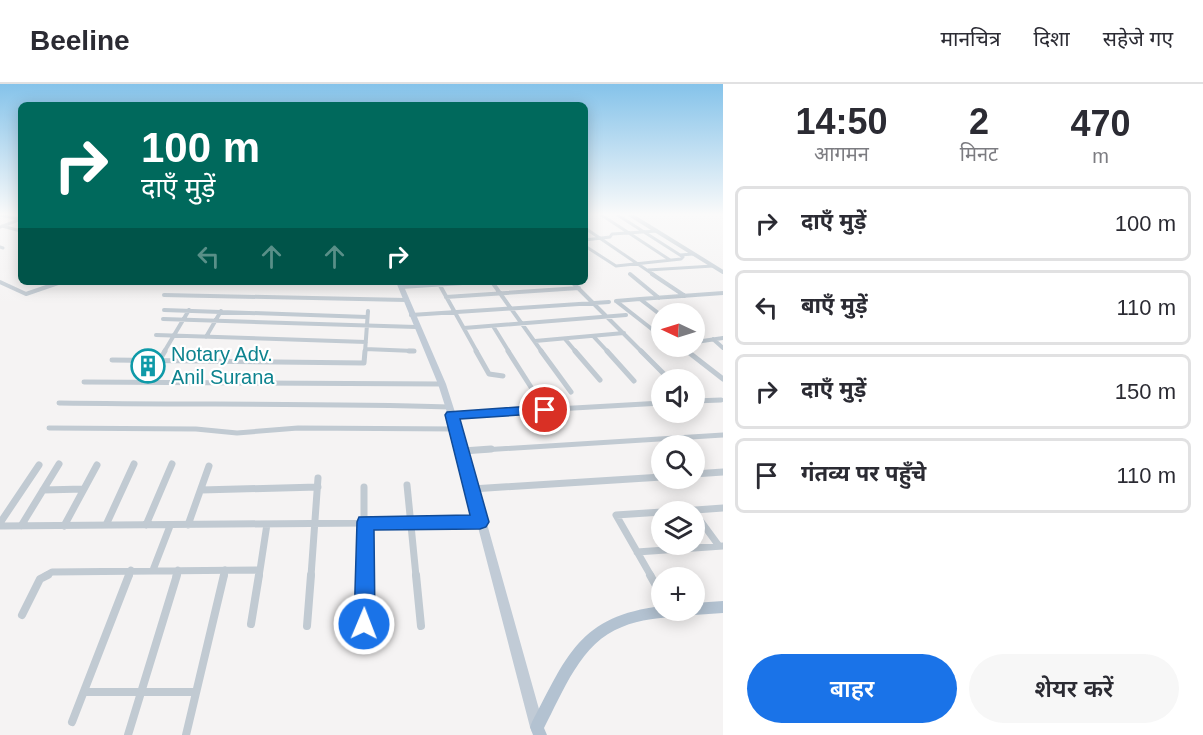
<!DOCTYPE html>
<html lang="hi">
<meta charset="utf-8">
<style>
:root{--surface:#fff;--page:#f7f7f7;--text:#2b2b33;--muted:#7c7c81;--line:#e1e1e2;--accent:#1a73e8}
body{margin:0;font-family:Helvetica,"Noto Sans Devanagari",sans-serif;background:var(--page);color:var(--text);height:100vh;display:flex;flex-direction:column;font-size:22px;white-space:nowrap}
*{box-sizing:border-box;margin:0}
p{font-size:20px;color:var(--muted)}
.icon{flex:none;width:33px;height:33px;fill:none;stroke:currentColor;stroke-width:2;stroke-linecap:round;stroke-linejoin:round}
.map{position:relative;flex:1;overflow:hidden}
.details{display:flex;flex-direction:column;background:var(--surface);width:480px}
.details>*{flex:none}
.top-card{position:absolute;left:18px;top:18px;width:570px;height:183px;border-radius:9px;box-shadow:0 3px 15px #0003;background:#00695c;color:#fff;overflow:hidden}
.needle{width:39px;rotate:274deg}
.fabs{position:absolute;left:651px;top:219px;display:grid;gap:12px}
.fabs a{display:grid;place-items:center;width:54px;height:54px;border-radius:50%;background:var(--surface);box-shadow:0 3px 15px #0003;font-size:30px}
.pin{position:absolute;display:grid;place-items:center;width:51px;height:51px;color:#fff;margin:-26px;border:3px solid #fff;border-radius:50%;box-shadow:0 2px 6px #0007}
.me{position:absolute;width:66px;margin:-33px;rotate:1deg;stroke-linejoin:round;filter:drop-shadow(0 0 4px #0008)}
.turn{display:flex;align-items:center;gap:21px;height:126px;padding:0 24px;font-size:27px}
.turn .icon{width:78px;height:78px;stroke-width:2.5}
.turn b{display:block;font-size:42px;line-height:51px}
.lanes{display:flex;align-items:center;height:57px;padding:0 24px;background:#0003;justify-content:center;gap:30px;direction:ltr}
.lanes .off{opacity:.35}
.eta{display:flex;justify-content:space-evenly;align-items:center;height:102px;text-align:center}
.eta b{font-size:36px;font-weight:600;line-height:42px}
.cta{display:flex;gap:12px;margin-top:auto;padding:12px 24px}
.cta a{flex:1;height:69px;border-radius:36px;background:var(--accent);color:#fff;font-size:24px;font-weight:600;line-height:69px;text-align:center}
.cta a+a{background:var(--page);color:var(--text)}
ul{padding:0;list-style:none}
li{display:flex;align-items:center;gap:18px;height:75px;margin:0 12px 9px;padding:0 12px;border:3px solid var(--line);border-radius:9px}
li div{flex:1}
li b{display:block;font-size:22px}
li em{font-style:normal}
header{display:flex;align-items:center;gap:36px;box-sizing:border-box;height:84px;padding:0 30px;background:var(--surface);border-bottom:2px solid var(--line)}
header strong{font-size:28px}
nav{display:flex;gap:33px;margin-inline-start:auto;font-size:21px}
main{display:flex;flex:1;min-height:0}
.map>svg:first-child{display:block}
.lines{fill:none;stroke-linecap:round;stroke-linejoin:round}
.minor-far4{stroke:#c1cad2;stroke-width:3}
.minor-far3{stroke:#c1cad2;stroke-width:4}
.minor-far2{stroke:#c1cad2;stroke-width:5}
.minor-far1{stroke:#c1cad2;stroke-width:7}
.minor{stroke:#c1cad2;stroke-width:8}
.tertiary{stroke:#c1cad2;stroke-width:4}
.secondary{fill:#c1cbd6;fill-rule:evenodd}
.primary{fill:#b3c2d1;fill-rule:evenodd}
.route{fill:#1a73e8;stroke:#114b97;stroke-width:1.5}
.labels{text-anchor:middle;stroke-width:4.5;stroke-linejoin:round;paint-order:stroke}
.culture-label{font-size:20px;fill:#0d838f;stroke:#fff;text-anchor:start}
</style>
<header>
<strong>Beeline</strong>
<nav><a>मानचित्र</a><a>दिशा</a><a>सहेजे गए</a></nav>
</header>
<main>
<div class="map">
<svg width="723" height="651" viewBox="0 0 723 651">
<rect width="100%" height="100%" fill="#f5f3f3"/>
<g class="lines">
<path class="minor-far4" d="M 600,130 L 670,176
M 616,130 L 680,171 L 693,170
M 0,131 L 19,135
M 2,142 L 21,147
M 0,143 L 21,135
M 585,144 L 654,191
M 585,156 L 610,153 L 612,150 L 657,147
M 585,162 L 616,182 L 681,175 L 683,173 L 680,171
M 0,163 L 3,164
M 648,186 L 713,182"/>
<path class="minor-far3" d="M 630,190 L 659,214
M 652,190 L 685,212
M 0,198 L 26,210 L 61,198
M 438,198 L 477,268
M 492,198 L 542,268
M 572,198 L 642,268
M 401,203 L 478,198
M 164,211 L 406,216
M 446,213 L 579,204
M 640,215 L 723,209
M 616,217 L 662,253
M 616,217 L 640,215 L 662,232
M 164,226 L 367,233
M 411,231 L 609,218
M 163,235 L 416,243
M 493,242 L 509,268
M 464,244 L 626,231
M 156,251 L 366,258
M 206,253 L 221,227
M 594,253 L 608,268
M 565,255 L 576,268
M 713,255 L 723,264
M 535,257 L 624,249
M 696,258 L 723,254
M 681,262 L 689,268
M 365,265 L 414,267
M 164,268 L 189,226
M 365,268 L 368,227"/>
<path class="minor-far2" d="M 409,267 L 414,267
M 476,267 L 489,290 L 503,292
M 508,267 L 536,311
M 541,267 L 571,308
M 575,267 L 600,296
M 607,267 L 634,297
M 641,267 L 665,291
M 687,267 L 723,295
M 112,276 L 364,279 L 365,267
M 159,277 L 165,267
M 84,298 L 442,300
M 694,317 L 721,316
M 59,319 C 189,321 319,319 449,323
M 452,331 L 662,319
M 49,344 L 196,345 L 237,349 L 298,344 L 457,345
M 467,367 L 723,351"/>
<path class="minor-far1" d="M 463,367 L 491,365
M 694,390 L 723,388
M 407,401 L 416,492
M 364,403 L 364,492
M 472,405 L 662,393
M 43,406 L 84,405
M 201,406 L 318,403
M 668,428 L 723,424
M 694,428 L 719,462
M 0,439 L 39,381
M 106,441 L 134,380
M 146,441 L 172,380
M 188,441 L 209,382
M 0,442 L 480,438
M 21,442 L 59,380
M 64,442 L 97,381
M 637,468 L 723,462
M 153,486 L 170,442
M 45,492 L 52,488 L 260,486 L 267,440
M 129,492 L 131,486
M 176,492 L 178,486
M 224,492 L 225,486
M 259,492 L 260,486
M 311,492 L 318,394
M 651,492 L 616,431 L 662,428"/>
<path class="minor" d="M 364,491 L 364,540
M 416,491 L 421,542
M 650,491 L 658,505
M 22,531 L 40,495 L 48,491
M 251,540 L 259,491
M 307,542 L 311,491
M 84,608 L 196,608
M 72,638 L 129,491
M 128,651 L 177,491
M 186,651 L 224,491"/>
<path class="tertiary" d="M 629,130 L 723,188"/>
<path class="secondary" d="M 396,198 L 402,198 L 446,300 L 461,347 L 544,643 L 542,648 L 537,650 L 532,648 L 530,643 L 453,347 L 438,300 Z"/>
<path class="primary" d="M 723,517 L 723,529 L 694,531 L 690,529 L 689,526 L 694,526 L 694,519 Z
M 662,522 L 662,526 L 687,526 L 685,530 L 681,532 C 661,534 640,535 622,543 C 581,558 563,608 544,644 L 547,651 L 533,651 L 530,643 L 532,638 C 567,572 579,532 662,522 Z"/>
</g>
<linearGradient id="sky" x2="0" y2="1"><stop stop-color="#85c3ea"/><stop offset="0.59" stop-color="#fafafa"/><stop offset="1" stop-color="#fafafa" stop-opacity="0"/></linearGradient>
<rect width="723" height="221" fill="url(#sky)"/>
<path class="route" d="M 545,321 L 550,323 L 550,329 L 460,335 L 489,438 L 486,443 L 480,445 L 374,446 L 375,540 L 371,547 L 364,550 L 357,547 L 354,540 L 357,438 L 359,433 L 470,431 L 445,331 L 447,328 Z"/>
<defs>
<symbol id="building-ring" viewBox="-11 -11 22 22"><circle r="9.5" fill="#fff" stroke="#0f9aa8" stroke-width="1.5"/><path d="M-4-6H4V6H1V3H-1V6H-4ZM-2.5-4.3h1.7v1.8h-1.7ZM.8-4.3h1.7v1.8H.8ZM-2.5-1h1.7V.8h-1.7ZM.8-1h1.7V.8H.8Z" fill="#0f9aa8"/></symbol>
</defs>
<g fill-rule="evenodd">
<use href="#building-ring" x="129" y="263" width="38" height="38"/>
</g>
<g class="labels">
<g class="culture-label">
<text x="171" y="277">Notary Adv.<tspan x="171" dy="23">Anil Surana</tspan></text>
</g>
</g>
</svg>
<div class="fabs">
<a><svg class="needle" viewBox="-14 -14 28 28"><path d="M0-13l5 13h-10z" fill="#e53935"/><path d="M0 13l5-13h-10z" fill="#7c7c81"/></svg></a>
<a><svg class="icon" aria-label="sound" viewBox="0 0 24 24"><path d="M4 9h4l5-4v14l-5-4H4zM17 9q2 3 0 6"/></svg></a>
<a><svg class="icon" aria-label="search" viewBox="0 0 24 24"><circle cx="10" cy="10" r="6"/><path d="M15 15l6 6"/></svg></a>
<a><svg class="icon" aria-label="layers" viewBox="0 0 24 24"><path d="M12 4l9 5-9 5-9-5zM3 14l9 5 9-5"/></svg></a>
<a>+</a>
</div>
<div class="pin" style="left:545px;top:326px;background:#d93025"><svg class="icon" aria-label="arrive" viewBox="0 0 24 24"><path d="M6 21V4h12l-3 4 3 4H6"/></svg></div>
<svg class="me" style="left:364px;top:540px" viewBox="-20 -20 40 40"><circle r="17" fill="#1a73e8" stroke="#fff" stroke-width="3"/><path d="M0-11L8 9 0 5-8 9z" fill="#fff"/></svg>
<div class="top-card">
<div class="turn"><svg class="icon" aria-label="right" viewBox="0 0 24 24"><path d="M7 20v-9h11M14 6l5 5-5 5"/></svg><div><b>100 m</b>दाएँ मुड़ें</div></div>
<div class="lanes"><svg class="icon off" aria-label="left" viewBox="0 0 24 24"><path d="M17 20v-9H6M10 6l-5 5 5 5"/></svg><svg class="icon off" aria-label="ahead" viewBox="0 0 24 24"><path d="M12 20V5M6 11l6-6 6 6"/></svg><svg class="icon off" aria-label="ahead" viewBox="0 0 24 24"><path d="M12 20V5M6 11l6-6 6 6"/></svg><svg class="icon" aria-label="right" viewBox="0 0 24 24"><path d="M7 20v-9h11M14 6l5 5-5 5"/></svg></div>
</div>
</div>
<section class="details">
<div class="eta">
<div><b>14:50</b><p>आगमन</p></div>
<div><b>2</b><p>मिनट</p></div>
<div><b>470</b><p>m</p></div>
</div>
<ul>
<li><svg class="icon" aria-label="right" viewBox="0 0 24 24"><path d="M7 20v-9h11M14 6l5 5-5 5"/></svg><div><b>दाएँ मुड़ें</b></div><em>100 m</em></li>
<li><svg class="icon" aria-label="left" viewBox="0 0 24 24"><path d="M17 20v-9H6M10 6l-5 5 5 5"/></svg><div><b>बाएँ मुड़ें</b></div><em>110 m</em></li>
<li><svg class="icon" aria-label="right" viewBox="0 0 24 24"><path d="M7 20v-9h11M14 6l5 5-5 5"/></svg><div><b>दाएँ मुड़ें</b></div><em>150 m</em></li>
<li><svg class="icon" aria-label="arrive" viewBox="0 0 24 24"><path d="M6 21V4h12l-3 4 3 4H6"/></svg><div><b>गंतव्य पर पहुँचे</b></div><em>110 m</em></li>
</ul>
<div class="cta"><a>बाहर</a><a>शेयर करें</a></div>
</section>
</main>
